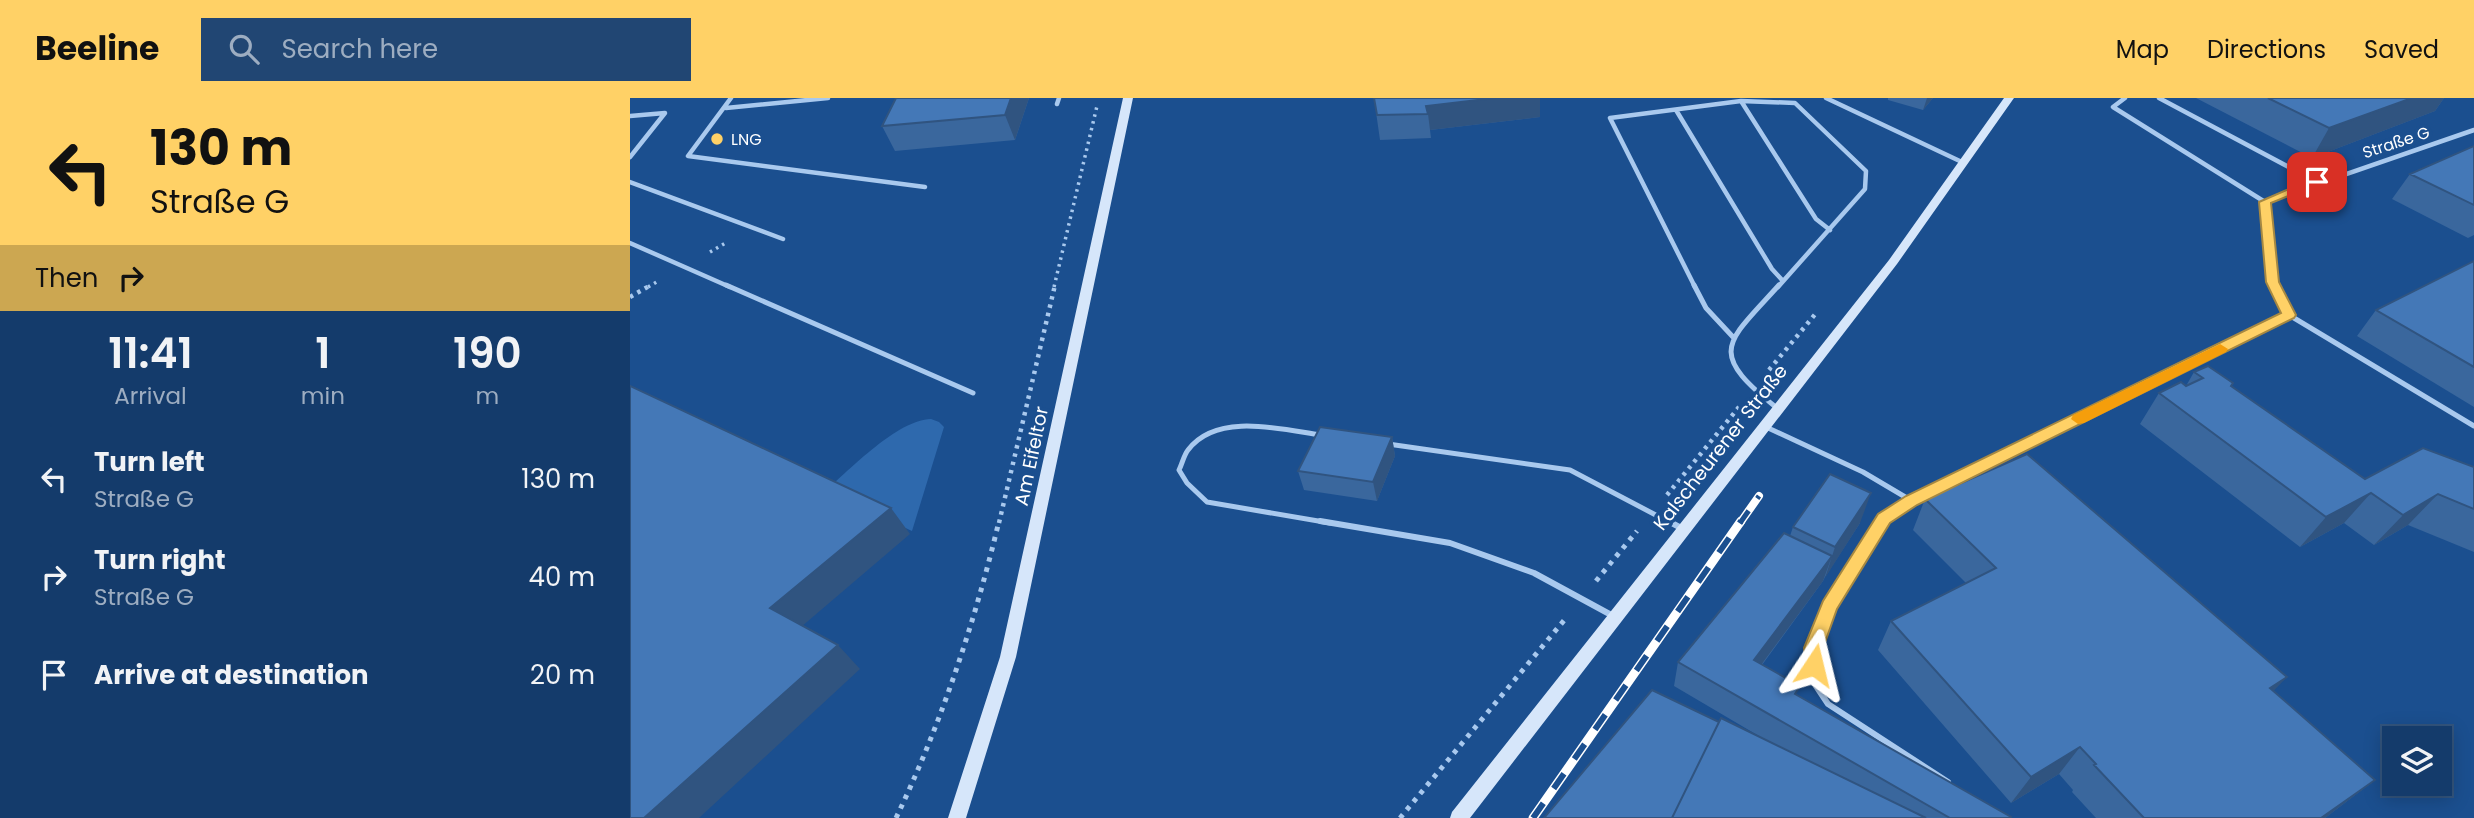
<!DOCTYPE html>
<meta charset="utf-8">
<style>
:root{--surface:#143b6b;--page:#214673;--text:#f1f3f6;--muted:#9dadc1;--line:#33557e;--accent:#ffd166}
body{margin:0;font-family:Poppins,sans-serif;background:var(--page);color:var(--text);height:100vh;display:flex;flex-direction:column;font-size:26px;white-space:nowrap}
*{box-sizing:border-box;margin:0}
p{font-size:23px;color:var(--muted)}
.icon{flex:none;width:38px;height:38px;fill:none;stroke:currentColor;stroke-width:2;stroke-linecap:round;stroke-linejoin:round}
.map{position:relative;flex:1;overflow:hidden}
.sheet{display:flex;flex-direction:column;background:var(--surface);width:630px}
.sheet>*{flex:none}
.hud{background:#ffd166;color:#111;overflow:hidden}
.buttons{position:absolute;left:1752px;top:628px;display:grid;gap:14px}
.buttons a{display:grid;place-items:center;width:70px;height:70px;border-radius:0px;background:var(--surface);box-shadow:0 4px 18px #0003,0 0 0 2px var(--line);font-size:35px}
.pin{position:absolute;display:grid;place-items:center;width:60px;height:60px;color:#fff;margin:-30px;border-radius:14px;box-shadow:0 4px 10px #0006}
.me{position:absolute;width:77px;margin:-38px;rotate:10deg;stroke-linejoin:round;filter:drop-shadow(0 0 5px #0008)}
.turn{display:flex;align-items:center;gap:24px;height:147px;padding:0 35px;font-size:32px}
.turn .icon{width:91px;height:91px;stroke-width:2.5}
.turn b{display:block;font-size:49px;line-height:60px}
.then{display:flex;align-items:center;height:66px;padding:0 35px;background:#0003;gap:14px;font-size:26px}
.eta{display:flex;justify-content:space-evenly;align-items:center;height:119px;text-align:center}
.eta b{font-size:42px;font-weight:600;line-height:49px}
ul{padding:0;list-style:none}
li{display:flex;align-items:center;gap:21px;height:98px;padding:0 35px}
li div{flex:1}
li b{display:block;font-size:26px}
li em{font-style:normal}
header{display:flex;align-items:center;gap:42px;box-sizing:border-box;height:98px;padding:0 35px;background:var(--accent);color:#111}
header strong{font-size:33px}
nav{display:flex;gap:38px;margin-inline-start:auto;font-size:24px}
.search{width:490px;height:63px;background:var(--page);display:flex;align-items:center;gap:18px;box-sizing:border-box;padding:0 24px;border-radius:0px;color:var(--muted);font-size:26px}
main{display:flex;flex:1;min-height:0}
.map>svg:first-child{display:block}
.green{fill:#2e69ad}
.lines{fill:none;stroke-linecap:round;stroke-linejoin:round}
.path-far2{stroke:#a9c9ee;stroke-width:3.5;stroke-dasharray:2.5 4.5;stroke-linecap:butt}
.path-far1{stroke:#a9c9ee;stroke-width:4.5;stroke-dasharray:3.5 5;stroke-linecap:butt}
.path{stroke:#a9c9ee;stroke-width:5;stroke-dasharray:4.5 6;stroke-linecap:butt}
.service-far2{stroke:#a9c9ee;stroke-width:4.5}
.service-far1{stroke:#a9c9ee;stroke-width:5}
.service{stroke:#a9c9ee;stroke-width:6}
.secondary{fill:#d6e6fa;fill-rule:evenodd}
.rail-far1-casing{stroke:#fff;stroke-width:8}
.rail-casing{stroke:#fff;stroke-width:9}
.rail-far1{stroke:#1b4f8f;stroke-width:5;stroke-dasharray:15;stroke-linecap:butt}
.rail{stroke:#1b4f8f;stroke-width:6;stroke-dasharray:18;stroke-linecap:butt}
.wall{fill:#3a679d}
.shaded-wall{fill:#305480}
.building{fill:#4478b7;stroke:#305480;stroke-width:2}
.route{fill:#ffd166;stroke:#a68842;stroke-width:2}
.slow{fill:#f59e0b}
.poi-dot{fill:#ffd166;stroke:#1b4f8f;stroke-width:2.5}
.labels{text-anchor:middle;stroke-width:7;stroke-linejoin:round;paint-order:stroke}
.far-poi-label{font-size:16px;fill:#fff;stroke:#1b4f8f;text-anchor:start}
.far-street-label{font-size:16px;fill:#fff;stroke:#1b4f8f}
.street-label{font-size:19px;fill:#fff;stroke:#1b4f8f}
</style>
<header>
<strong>Beeline</strong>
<div class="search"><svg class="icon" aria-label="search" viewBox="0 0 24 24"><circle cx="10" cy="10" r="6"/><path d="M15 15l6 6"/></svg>Search here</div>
<nav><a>Map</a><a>Directions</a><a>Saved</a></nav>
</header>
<main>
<section class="sheet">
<div class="hud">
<div class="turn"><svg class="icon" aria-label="left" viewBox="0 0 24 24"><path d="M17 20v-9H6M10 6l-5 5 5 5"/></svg><div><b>130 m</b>Straße G</div></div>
<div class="then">Then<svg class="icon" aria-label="right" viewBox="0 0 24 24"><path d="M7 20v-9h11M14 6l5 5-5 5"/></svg></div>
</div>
<div class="eta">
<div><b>11:41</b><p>Arrival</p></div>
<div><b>1</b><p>min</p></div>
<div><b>190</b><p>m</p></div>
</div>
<ul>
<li><svg class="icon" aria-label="left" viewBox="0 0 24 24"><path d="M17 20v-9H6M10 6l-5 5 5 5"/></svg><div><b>Turn left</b><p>Straße G</p></div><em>130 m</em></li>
<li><svg class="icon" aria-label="right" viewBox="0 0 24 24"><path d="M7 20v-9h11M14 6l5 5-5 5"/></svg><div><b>Turn right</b><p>Straße G</p></div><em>40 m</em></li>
<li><svg class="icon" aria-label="arrive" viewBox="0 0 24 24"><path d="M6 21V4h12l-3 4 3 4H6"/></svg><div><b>Arrive at destination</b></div><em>20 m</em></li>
</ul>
</section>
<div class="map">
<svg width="1844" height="720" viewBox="0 0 1844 720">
<rect width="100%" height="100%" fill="#1b4f8f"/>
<path class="green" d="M 301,321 L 309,324 L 314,329 L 282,433 L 195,393 C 221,371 267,322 301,321 Z"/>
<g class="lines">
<path class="path-far2" d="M 80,154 L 97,144
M 18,189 L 30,182
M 424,189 L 467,8"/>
<path class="path-far1" d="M 0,199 L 21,187
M 1139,272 L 1187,214
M 1037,397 L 1109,309
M 369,425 L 425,187"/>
<path class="path" d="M 966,483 L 1007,433
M 266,720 C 311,626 345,524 369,423
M 770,720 L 936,520"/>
<path class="service-far2" d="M 101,0 L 58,58 L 295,89
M 1196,0 L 1334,65
M 1495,0 L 1483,9 L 1635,104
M 1529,0 L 1687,84
M 1111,3 L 1165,5 L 1236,73 L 1235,91 L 1148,189
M 427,6 L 429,0
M 96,10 L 198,0
M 1046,12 L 1142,171 L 1153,183
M 0,18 L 35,15 L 0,59
M 0,84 L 153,141
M 0,145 L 100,189
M 1065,189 L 980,20 L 1111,3 L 1186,121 L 1200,132
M 1645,189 L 1635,104 L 1844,32"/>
<path class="service-far1" d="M 96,187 L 343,295
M 1064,187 L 1076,210 L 1103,239
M 1644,187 L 1659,217 L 1844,328
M 1147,310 C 1075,253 1097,245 1149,187
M 1136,329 L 1233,374 L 1282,403
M 690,337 C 651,331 586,314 558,352 C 554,357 552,366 549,372 L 557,385 L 577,404 L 700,425
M 758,346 L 940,372 L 1041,425
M 1251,425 L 1254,420 L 1282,403 L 1659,217"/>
<path class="service" d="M 690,423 L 820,445 L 904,475 L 985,519
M 1038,423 L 1053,431
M 1252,423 L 1199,509 L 1183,550 L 1184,585 L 1198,606 L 1318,684"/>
<path class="secondary" d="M 493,0 L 503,0 L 386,559 L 336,720 L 318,720 L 370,559 Z
M 1374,0 L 1384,0 L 1267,166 L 840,720 L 820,720 L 822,714 L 1259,162 Z"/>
<defs>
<path id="rail-far1" d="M 1110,425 L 1129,398"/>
<path id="rail" d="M 903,720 L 1111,423"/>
</defs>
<use href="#rail-far1" class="rail-far1-casing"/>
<use href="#rail" class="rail-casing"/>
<use href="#rail-far1" class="rail-far1"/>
<use href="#rail" class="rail"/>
</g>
<path class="wall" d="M 399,0 L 385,42 L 265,53 L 252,28 Z
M 744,0 L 910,0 L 910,19 L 800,32 L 801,40 L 750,42 Z
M 1258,0 L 1303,0 L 1293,12 L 1258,2 Z
M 1566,0 L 1814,0 L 1805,13 L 1682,60 Z
M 1844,48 L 1844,137 L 1838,140 L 1762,101 L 1780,76 Z
M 1844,163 L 1844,309 L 1727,238 L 1746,212 Z
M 1564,274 L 1601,288 L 1735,381 L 1844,369 L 1844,454 L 1778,427 L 1744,447 L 1714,425 L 1670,449 L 1510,326 L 1529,295 L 1556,288 Z
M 762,339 L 765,358 L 747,403 L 674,392 L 668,373 Z
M 1295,401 L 1643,593 L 1745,682 L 1695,720 L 1466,720 L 1442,694 L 1443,692 L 1429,676 L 1381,705 L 1248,552 L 1261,523 L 1336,485 L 1283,432 Z
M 1230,425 L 1195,479 L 1193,483 L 1132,567 L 1167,597 L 1380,720 L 914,720 L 1089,624 L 1134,641 L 1044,588 L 1048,564 L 1160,438 L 1163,429 Z"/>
<path class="shaded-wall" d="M 381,0 L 399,0 L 385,42 L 375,17 Z
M 865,0 L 910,0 L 910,19 L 800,32 L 798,16 L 796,8 Z
M 1297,0 L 1303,0 L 1293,12 Z
M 1782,0 L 1814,0 L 1805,13 L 1682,60 L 1699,30 Z
M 762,339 L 765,358 L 747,403 L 743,384 Z
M 1241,395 L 1230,425 L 1195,480 L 1205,449 Z
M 1741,395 L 1714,425 L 1670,449 L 1696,419 Z
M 1808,396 L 1778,427 L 1744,447 L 1773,417 Z
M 261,410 L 280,436 L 164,535 L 140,510 Z
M 1202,458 L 1193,483 L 1117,586 L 1124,562 Z
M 208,547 L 230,571 L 69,720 L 14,720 Z
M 1657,579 L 1629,608 L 1640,590 Z
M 1450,649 L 1429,676 L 1381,705 L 1401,679 Z
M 1745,682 L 1695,720 L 1691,720 Z"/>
<path class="building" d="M 266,0 L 381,0 L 375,17 L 252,28 Z
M 744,0 L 865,0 L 796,8 L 798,16 L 747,17 Z
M 1638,0 L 1782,0 L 1699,30 Z
M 1844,48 L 1844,107 L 1780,76 Z
M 1844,163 L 1844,269 L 1746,212 Z
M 1578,268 L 1603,285 L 1601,288 L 1735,381 L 1793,350 L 1844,369 L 1844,411 L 1808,396 L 1773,417 L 1741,395 L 1696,419 L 1529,295 L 1551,284 L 1556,288 L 1573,280 L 1564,274 Z
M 0,288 L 261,410 L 140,510 L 208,547 L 14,720 L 0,720 Z
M 690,329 L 762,339 L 743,384 L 668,373 Z
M 1397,356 L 1657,579 L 1640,590 L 1745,682 L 1691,720 L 1514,720 L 1464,667 L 1466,666 L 1450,649 L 1401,679 L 1261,523 L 1366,470 L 1295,401 Z
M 1200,376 L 1241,395 L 1205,449 L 1163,429 Z
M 1154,435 L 1202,458 L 1124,562 L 1170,588 L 1165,596 L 1381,719 L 1380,720 L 1320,720 L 1048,564 Z
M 1022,592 L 1089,624 L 1042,720 L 914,720 Z
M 1091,620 L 1296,720 L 1042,720 Z"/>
<path class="route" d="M 1682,81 L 1693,84 L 1641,105 L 1649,184 L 1666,217 L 1664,220 L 1287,407 L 1260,425 L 1207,511 L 1193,550 L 1193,567 L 1191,573 L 1184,576 L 1177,573 L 1174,550 L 1193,503 L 1248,416 L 1276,398 L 1651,215 L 1636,184 L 1629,104 Z"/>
<path class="slow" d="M 1590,246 L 1598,251 L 1596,254 L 1454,325 L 1448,326 L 1441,321 L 1443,317 Z"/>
<circle class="poi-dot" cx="87" cy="41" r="7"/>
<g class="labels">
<g class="far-poi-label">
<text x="101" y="47">LNG</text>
</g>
<g class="far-street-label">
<text transform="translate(1766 44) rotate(-18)" y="6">Straße G</text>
</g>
<g class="street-label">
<text transform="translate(1090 349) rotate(-52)" y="7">Kalscheurener Straße</text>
<text transform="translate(401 358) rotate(-78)" y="7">Am Eifeltor</text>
</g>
</g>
</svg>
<div class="buttons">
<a><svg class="icon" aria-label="layers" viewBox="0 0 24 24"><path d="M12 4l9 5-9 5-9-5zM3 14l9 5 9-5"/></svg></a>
</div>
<div class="pin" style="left:1687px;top:84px;background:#d93025"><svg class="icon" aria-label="arrive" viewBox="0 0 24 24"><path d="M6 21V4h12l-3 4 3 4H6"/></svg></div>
<svg class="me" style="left:1184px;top:567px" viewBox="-20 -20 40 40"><path d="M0-17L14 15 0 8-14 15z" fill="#ffd166" stroke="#fff" stroke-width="4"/></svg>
</div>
</main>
